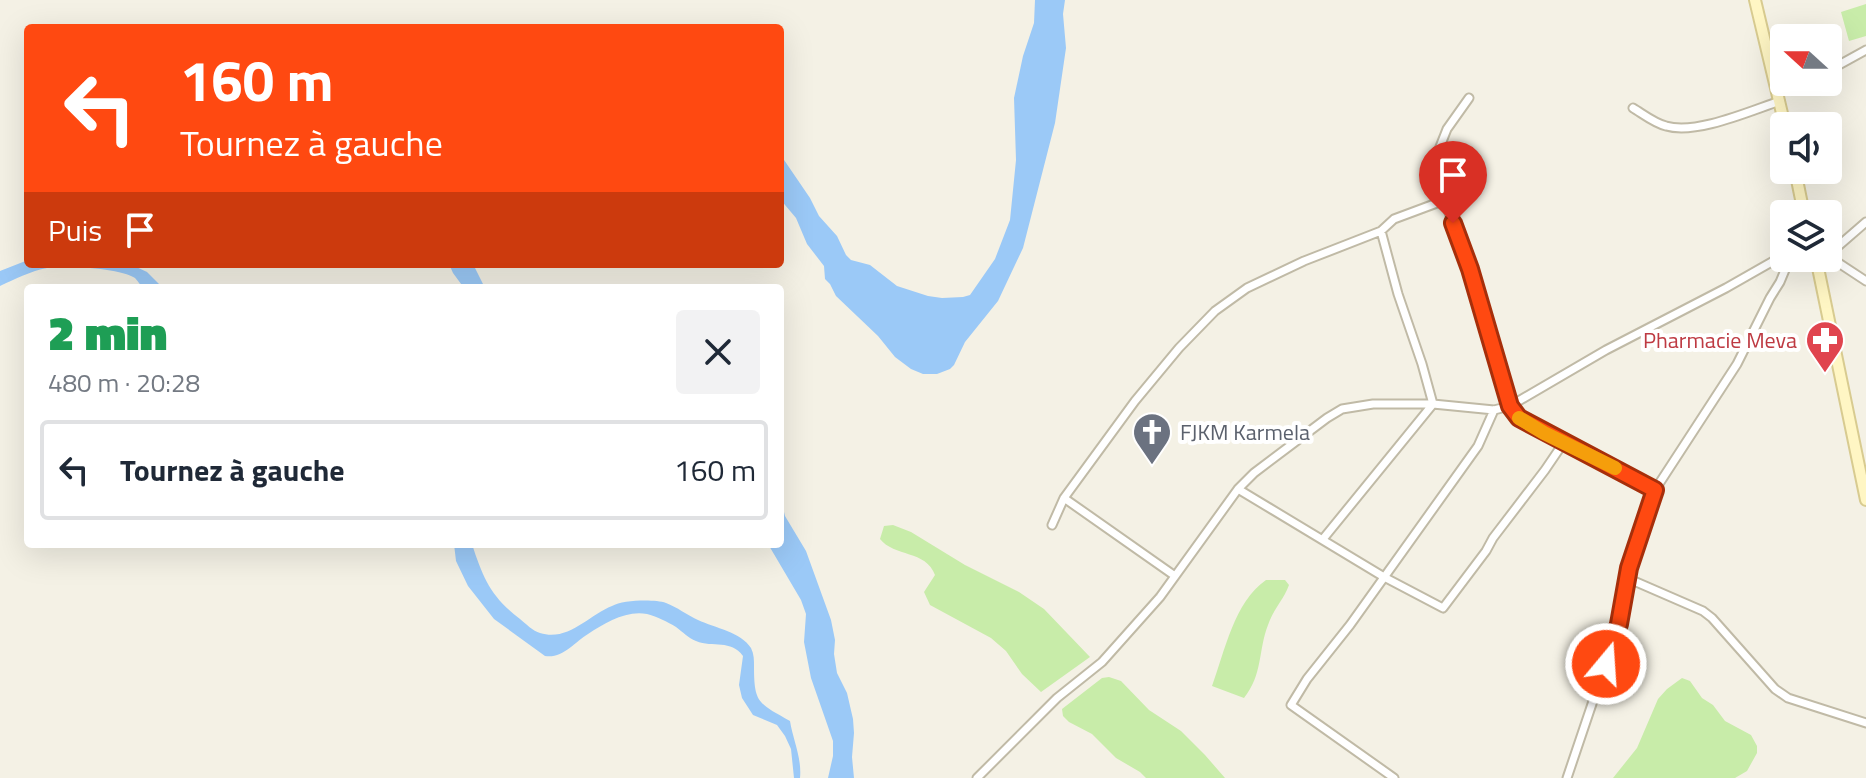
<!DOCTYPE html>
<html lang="fr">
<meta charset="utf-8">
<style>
:root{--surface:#fff;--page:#f2f2f3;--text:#1f2937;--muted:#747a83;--line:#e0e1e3}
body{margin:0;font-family:"Titillium Web",sans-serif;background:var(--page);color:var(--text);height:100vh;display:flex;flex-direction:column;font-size:30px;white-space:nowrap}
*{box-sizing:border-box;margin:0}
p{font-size:26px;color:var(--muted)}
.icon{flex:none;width:44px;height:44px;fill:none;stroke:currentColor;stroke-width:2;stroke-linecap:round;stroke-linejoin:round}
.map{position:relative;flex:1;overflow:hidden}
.sheet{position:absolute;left:24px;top:284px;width:760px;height:264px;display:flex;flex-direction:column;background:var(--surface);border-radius:8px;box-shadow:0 8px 32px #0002}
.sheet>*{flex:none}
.hud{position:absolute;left:24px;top:24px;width:760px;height:244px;border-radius:8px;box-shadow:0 8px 32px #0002;background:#ff4911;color:#fff;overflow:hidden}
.needle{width:52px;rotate:291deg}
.fabs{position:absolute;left:1770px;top:24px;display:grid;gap:16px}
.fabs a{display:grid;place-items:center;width:72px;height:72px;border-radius:8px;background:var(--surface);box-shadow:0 8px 32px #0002;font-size:40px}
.pin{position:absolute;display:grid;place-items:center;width:68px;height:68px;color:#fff;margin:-82px -34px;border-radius:50% 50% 50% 0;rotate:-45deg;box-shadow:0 0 8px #0007}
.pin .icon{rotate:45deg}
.me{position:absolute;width:88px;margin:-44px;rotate:18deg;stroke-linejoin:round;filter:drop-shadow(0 0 6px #0008)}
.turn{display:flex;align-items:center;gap:28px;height:168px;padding:0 24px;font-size:36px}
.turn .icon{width:104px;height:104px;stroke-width:2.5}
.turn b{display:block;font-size:56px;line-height:68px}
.then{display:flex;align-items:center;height:76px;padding:0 24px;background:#0003;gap:16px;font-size:30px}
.round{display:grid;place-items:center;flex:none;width:84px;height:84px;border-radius:8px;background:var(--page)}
.summary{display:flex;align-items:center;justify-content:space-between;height:136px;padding:0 24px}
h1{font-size:48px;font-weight:800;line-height:60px;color:#1e9e55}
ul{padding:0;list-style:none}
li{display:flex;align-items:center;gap:24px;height:100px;margin:0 16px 12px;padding:0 8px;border:4px solid var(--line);border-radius:8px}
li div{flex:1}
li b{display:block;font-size:30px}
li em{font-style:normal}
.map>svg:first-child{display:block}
.green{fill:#c8eca9}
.water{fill:#9bc9f7}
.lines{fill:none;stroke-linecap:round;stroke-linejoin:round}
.street-casing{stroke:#c0baa6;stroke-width:11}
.secondary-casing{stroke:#d8cb90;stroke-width:14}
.street{stroke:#fff;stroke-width:7}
.secondary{stroke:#fff6c4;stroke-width:10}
.route-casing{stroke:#a62f0b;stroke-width:20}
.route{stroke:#ff4911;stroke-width:14}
.slow{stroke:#f59e0b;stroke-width:14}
.labels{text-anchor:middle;stroke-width:8;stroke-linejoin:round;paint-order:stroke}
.health-label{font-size:22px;fill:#be3a42;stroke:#fff;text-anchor:end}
.worship-label{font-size:22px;fill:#5b616d;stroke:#fff;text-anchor:start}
</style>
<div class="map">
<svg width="1866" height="778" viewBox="0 0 1866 778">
<rect width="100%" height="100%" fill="#f4f1e5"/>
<path class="green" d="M 1866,4 L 1866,36 L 1849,41 L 1841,12 Z
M 893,525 L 911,532 L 965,565 L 1019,592 L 1044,609 L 1090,657 L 1041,692 L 1022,674 L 1006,651 L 991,638 L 930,605 L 924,592 L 935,575 C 926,550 894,557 880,539 L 884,526 Z
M 1266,580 L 1285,580 L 1289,585 C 1284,599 1273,610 1268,625 C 1258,651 1263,674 1244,698 L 1212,686 C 1225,651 1234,602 1266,580 Z
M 1109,677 L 1121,681 L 1149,710 L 1181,731 L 1205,755 L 1225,778 L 1146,778 L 1140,772 L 1116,758 L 1092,734 L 1069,722 L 1063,716 L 1062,709 L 1102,678 Z
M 1682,678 L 1690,681 L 1702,698 L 1713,705 L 1725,721 L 1751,735 L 1757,746 L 1757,753 L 1747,771 L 1735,778 L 1613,778 L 1637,748 L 1658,699 L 1667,689 Z"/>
<path class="water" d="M 1035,0 L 1065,0 L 1063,14 L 1066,48 L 1055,123 L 1023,248 L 998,301 L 965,342 L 954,365 L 950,369 L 937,374 L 923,374 L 911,369 L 895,357 L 878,336 L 836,296 L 830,284 L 825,279 L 824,266 L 807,244 L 796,218 L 780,199 L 780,154 L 810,198 L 819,216 L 837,236 L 846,255 L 851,260 L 870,265 L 897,286 L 928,296 L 942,298 L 963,297 L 970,295 L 995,259 L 1010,220 L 1016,160 L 1014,98 L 1023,56 L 1034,23 Z
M 28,260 L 28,264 L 130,264 L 147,272 L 163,288 L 143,288 C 140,285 138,281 135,278 C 121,268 65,265 47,268 C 31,271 15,279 0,286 L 0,271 Z
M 449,264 L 473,264 L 485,288 L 464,288 L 453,273 Z
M 780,496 L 785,516 L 806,551 L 831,620 L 835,640 L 834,654 L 837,673 L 847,693 L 853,719 L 854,733 L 852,757 L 854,778 L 828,778 L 833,756 L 833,741 L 811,678 L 804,642 L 806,614 L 801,600 L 768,544 L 780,544 Z
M 454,544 L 472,544 C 483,578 491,597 520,619 C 526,624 533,631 540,633 C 568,642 589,615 612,606 C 623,600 654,599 666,603 C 677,607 687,615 698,620 C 715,628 741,632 751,648 C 754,654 754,660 754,666 C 754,703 758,703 790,721 C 793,740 802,758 800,778 L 794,778 L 791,749 L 785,736 L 777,725 L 753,715 L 742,698 L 739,685 L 743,656 C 731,639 713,648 696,641 C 688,638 683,632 676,627 C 668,622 656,616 647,614 C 626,610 605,623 588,634 C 575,642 562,659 545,656 L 494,619 L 468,586 L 456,561 Z"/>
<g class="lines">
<defs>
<path id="street" d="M 1828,71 L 1866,50
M 1778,90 L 1808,82
M 1469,98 L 1447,129 L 1432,167 L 1470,269 L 1510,406 L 1519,418 L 1544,433 L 1655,490
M 1633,108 C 1643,114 1654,123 1666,126 C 1696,135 1750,111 1780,101
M 1828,255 L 1866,222
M 1828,256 L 1866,281
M 1238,489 L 1384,577 L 1443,608 L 1486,551 L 1493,538 L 1545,470 L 1564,442
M 1064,498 L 1175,576
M 1052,525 L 1064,498 L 1135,401 L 1179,348 L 1215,311 L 1247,288 L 1304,261 L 1381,231 L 1394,219 L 1445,200
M 1323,539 L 1433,404 L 1422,364 L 1398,294 L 1381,231
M 1627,578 L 1703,611 L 1712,618 L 1775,689 L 1788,698 L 1866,723
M 977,778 L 1057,698 L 1102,662 L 1160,597 L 1238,489 L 1254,473 L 1327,418 L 1342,409 L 1373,404 L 1433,404 L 1494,410 L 1510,406 L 1606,350 L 1726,288 L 1784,255
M 1394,778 L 1291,705 L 1307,679 L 1350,625 L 1478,446 L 1494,410
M 1567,778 L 1619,624 L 1629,568 L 1655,490 L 1737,364 L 1770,298 L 1780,282 L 1790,258"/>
<path id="secondary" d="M 1755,0 L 1785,126
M 1795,170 L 1804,214
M 1816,258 L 1866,500"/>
</defs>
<use href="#street" class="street-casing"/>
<use href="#secondary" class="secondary-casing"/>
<use href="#street" class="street"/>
<use href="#secondary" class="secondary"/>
</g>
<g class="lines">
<defs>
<path id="route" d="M 1453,223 L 1470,269 L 1510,406 L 1519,418 L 1655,490 L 1629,568 L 1619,624 L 1606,664"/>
</defs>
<use href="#route" class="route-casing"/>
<use href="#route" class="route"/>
<path class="slow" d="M 1519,418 L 1544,433 L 1615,468"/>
</g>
<defs>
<symbol id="pharmacy-pin" viewBox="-11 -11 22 30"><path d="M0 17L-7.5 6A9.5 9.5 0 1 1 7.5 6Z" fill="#e0444e" stroke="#fff"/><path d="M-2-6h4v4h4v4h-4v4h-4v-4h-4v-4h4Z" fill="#fff"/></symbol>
<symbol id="church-pin" viewBox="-11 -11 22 30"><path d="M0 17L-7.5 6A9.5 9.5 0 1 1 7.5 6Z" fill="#6b7280" stroke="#fff"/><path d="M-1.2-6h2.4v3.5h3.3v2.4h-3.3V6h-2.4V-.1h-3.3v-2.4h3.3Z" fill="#fff"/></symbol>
</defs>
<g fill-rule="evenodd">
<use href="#pharmacy-pin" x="1803" y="318" width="44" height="60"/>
<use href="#church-pin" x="1130" y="410" width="44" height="60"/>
</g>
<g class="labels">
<g class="health-label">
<text x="1797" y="348">Pharmacie Meva</text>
</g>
<g class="worship-label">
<text x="1180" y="440">FJKM Karmela</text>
</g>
</g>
</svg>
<div class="fabs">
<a><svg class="needle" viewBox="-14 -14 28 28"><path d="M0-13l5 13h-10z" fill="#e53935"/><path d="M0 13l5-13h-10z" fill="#747a83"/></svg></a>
<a><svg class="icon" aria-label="sound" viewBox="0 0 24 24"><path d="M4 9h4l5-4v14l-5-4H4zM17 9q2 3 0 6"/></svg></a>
<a><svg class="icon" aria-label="layers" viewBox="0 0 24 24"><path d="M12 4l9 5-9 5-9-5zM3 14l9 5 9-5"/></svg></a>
</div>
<div class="pin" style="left:1453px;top:223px;background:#d93025"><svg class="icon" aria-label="arrive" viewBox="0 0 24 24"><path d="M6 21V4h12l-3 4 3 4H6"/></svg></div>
<svg class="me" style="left:1606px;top:664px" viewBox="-20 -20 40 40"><circle r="17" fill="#ff4911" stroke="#fff" stroke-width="3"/><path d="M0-11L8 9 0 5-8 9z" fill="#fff"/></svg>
<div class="hud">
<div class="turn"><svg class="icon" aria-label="left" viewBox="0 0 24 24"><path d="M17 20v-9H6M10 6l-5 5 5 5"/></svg><div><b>160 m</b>Tournez à gauche</div></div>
<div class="then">Puis<svg class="icon" aria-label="arrive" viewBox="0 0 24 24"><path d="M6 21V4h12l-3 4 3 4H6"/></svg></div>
</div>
<section class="sheet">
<div class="summary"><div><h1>2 min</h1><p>480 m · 20:28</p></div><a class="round"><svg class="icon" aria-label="close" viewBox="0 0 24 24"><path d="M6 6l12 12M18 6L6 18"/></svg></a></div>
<ul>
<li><svg class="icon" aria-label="left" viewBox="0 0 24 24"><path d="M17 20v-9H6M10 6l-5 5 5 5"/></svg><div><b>Tournez à gauche</b></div><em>160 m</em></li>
</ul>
</section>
</div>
